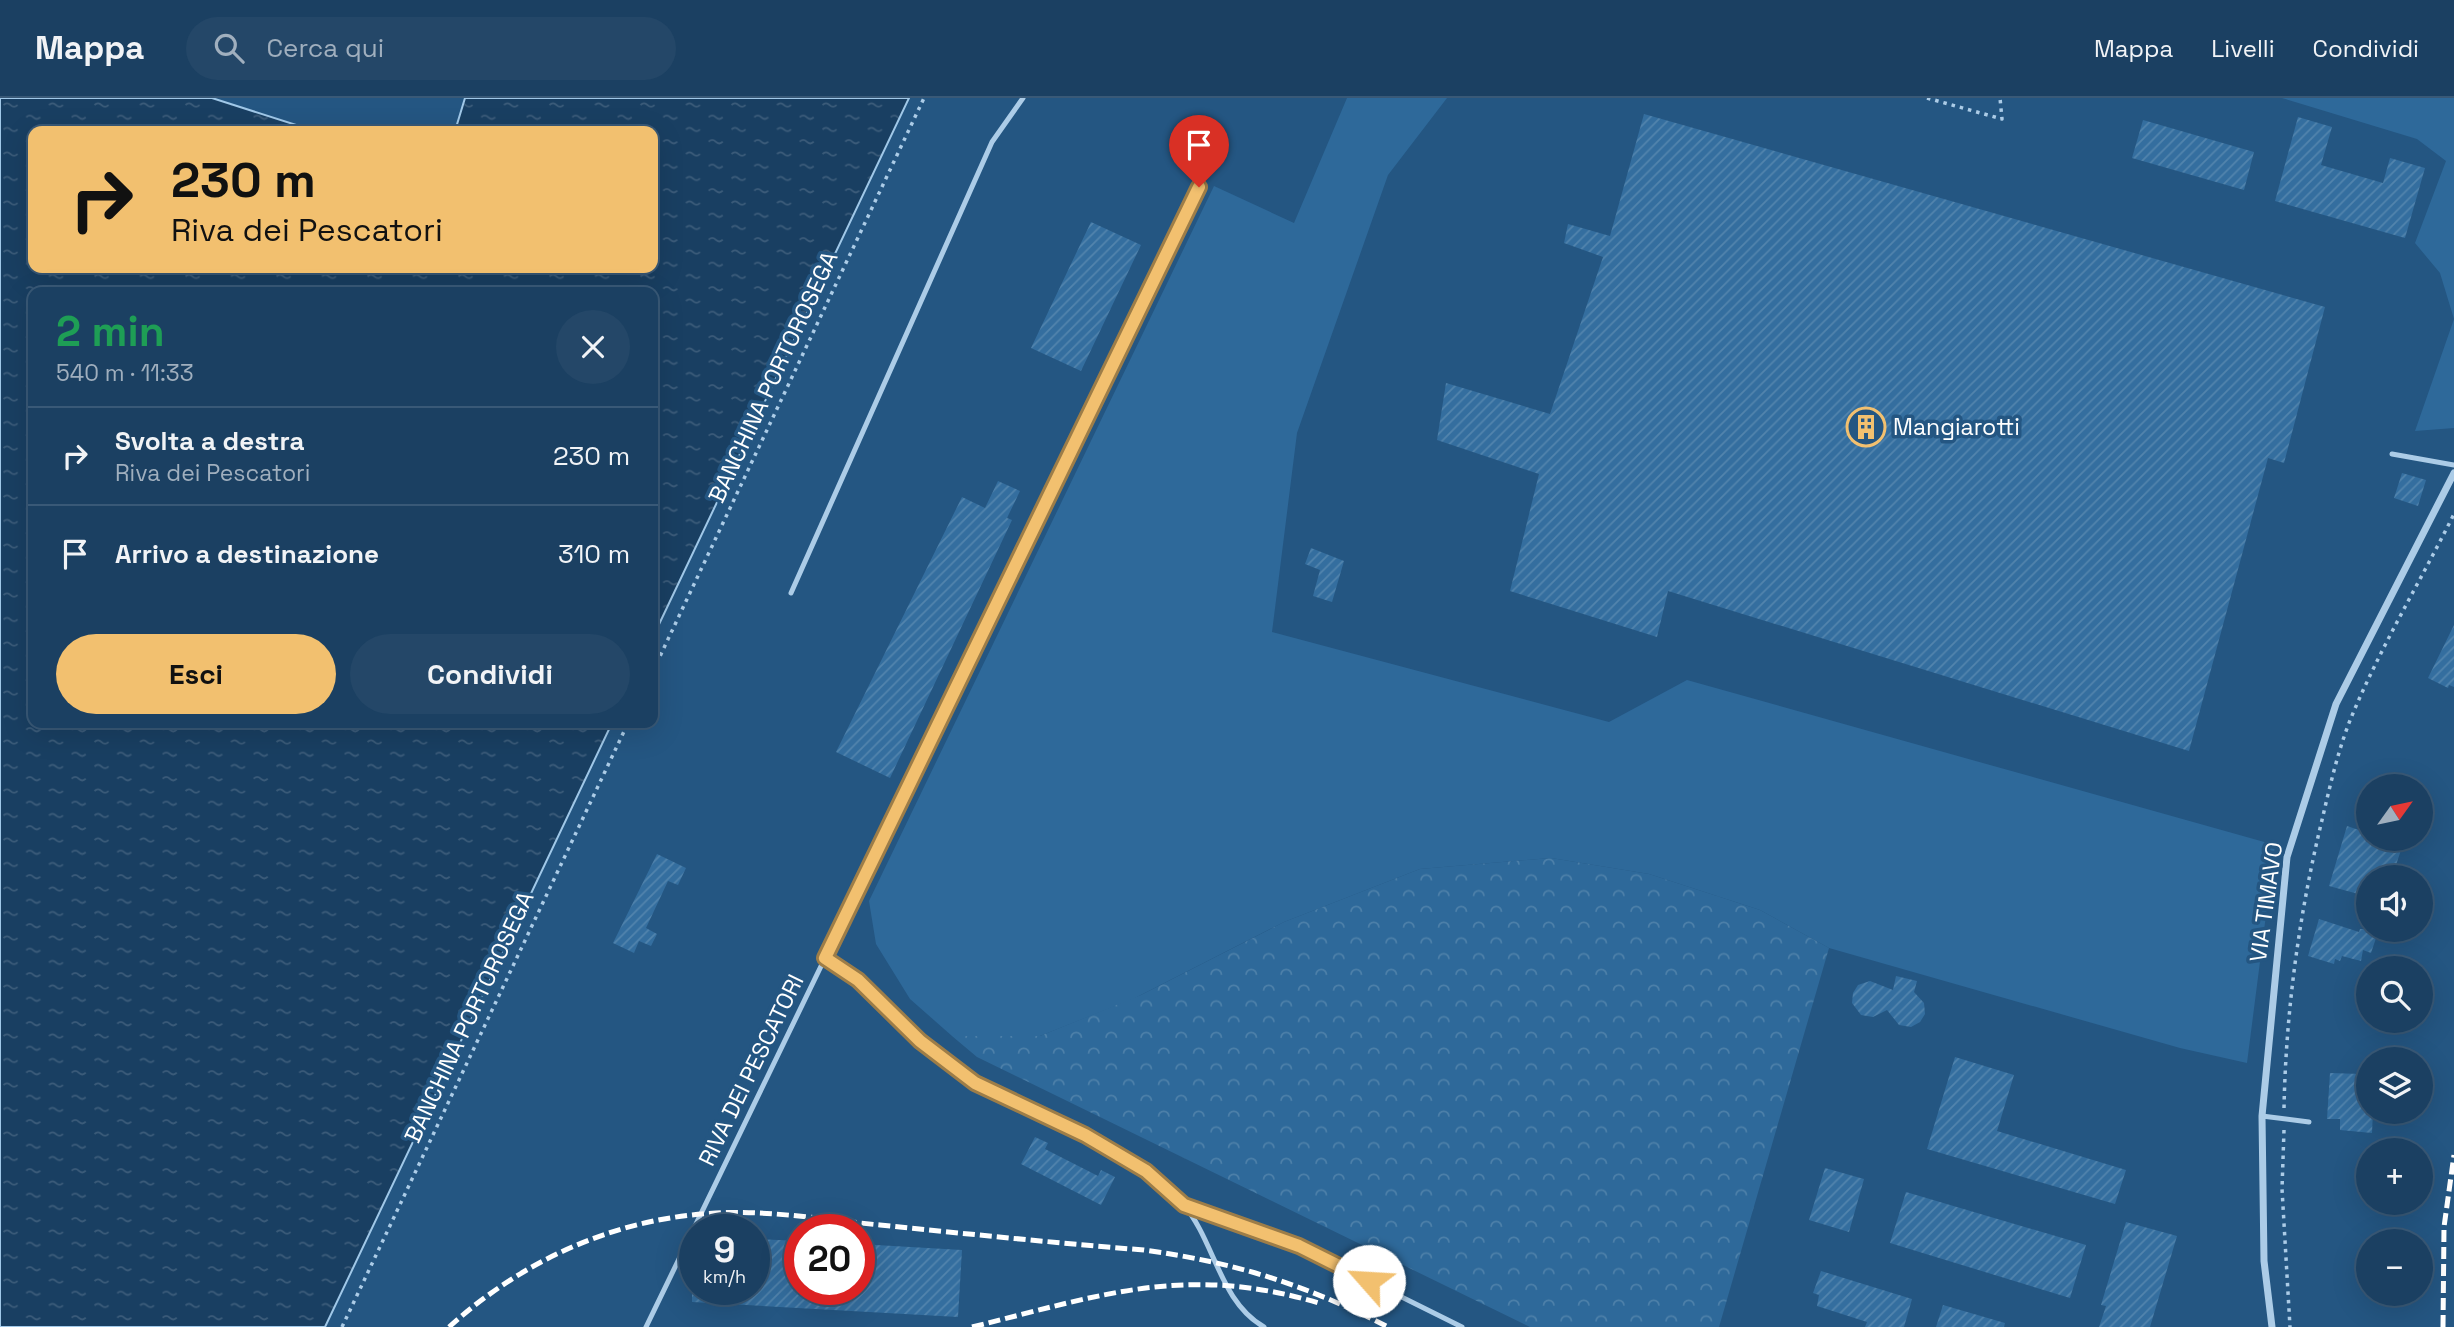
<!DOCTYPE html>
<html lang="it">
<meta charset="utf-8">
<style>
:root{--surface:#1b4062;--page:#244768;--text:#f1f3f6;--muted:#a0afbe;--line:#395977;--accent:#f2c06f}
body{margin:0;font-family:"Space Grotesk",sans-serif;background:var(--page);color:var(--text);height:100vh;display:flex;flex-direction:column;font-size:26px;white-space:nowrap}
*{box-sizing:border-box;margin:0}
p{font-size:23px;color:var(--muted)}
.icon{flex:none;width:38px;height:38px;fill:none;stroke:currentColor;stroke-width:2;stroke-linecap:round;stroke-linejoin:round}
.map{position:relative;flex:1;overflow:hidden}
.side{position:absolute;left:28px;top:189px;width:630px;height:441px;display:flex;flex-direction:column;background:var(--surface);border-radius:14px;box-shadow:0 7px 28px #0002,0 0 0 2px var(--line)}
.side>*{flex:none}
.guide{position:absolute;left:28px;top:28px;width:630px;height:147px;border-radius:14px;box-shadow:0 7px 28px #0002,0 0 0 2px var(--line);background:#f2c06f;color:#111;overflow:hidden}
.needle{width:46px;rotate:57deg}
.fabs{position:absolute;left:2356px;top:676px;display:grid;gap:14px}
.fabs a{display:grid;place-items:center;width:77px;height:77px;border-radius:50%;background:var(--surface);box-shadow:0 7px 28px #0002,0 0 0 2px var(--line);font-size:35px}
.speed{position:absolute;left:679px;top:1116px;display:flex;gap:14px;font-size:35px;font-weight:700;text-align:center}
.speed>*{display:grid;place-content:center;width:91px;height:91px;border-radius:50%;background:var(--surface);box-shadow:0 7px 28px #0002,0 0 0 2px var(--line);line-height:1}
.speed small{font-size:18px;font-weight:400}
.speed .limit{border:10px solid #d22;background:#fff;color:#111}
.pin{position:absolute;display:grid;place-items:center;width:60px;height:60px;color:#fff;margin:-72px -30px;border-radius:50% 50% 50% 0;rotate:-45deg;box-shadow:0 0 7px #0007}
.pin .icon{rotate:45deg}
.me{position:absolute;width:77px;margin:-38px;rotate:296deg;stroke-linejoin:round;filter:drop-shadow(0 0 5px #0008)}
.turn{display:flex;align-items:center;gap:24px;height:147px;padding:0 28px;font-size:32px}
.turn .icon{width:91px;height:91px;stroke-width:2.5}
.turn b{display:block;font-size:49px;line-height:60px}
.round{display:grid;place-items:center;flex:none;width:74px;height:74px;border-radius:37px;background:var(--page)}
.overview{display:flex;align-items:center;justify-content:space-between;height:119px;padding:0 28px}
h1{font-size:42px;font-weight:700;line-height:52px;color:#1e9e55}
.primary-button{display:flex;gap:14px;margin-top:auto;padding:14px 28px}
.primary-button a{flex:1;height:80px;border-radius:42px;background:var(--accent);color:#111;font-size:28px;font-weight:700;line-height:80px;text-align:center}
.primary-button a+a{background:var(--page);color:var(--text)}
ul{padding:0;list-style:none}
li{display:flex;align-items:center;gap:21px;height:98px;padding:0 28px;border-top:2px solid var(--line)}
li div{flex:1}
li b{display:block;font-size:26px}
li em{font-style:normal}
header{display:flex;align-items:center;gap:42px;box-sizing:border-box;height:98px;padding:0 35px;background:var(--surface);border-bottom:2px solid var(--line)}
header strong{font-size:33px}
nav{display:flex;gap:38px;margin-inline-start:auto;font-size:24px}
.search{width:490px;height:63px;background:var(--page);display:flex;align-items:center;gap:18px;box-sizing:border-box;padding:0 24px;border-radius:38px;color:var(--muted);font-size:26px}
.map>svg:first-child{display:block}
.grass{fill:#2e699a}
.forest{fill:url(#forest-crowns)}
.water{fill:url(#water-ripples);stroke:#a0c8e8;stroke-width:2}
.building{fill:url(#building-hatch)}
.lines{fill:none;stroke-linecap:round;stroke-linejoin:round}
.path{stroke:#accce7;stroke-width:3.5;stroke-dasharray:3.5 5;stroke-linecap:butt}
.lane{stroke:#accce7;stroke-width:5}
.street{stroke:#accce7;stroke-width:7}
.rail{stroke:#fff;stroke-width:5;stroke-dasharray:12 5;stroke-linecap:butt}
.route-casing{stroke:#9d7d48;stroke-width:18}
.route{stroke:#f2c06f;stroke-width:12}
.labels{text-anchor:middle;stroke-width:7;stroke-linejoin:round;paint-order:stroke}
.street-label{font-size:23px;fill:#fff;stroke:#245682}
.poi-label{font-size:23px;fill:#fff;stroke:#245682;text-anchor:start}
</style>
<header>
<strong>Mappa</strong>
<div class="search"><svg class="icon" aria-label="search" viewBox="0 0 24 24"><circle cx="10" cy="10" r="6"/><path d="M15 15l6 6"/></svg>Cerca qui</div>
<nav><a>Mappa</a><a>Livelli</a><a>Condividi</a></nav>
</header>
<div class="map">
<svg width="2454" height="1229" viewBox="0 0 2454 1229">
<defs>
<pattern id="forest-crowns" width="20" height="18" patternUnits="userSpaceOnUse" patternTransform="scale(1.75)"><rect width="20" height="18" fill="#2e699a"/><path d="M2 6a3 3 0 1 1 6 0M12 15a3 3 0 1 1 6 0" fill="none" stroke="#4d80a9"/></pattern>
<pattern id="water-ripples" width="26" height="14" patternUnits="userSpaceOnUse" patternTransform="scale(1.75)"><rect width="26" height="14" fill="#193f62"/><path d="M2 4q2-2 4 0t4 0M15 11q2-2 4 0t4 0" fill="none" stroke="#3c5c7a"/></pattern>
<pattern id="building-hatch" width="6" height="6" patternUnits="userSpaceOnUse" patternTransform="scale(1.75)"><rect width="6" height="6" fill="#346e9f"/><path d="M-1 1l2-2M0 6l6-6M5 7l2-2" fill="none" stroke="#5284ad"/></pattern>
</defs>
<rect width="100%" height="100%" fill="#245682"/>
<path class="grass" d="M 1347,0 L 1447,0 L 1388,77 L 1297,335 L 1272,534 L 1609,624 L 1687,582 L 2275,747 L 2247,965 L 2180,950 L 1829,850 L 1760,812 L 1649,776 L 1551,760 L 1420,771 L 1284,824 L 1133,901 L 1040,938 L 952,938 L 910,901 L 876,846 L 869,803 L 1214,88 L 1294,125 Z
M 2282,0 L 2454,0 L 2454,330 L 2415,333 L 2454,221 L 2440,175 L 2415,145 L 2446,63 L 2417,41 Z"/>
<path class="forest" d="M 1551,760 L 1649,776 L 1760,812 L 1829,850 L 1719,1229 L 1530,1229 L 977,959 L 952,938 L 1040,938 L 1141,897 L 1284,824 L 1420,771 Z"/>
<path class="water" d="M 0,0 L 212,0 L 315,33 L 33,33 L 33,170 L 653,170 L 653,33 L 455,33 L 465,0 L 909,0 L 653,539 L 653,194 L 33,194 L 33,625 L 612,625 L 325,1229 L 0,1229 Z"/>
<path class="building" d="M 1644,16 L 2325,209 L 2284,365 L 2268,360 L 2189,653 L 1668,493 L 1657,539 L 1510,493 L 1539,376 L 1437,342 L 1446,285 L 1550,316 L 1603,159 L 1564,145 L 1568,126 L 1610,138 Z
M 2298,19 L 2332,29 L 2321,67 L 2383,85 L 2390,60 L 2425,70 L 2405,140 L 2275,103 Z
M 2143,22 L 2254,54 L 2244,92 L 2132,60 Z
M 1091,124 L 1141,147 L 1081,273 L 1031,250 Z
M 2402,375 L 2426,382 L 2418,408 L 2394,400 Z
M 998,383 L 1020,393 L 1007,420 L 1012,422 L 890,680 L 836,654 L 962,399 L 985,410 Z
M 1311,450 L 1344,463 L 1332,504 L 1313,498 L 1320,472 L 1305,466 Z
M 2454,527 L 2454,589 L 2449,587 L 2448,590 L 2428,580 Z
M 2347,728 L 2368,735 L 2368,740 L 2405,740 L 2392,779 L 2368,779 L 2362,797 L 2329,788 Z
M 657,756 L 686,770 L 678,787 L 668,783 L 646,830 L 657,836 L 651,848 L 639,843 L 634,855 L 613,845 Z
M 2319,821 L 2359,834 L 2360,831 L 2379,831 L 2371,855 L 2363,852 L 2361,863 L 2342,858 L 2340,863 L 2335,861 L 2334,866 L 2308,858 Z
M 1896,878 L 1917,883 L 1914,894 L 1924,905 L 1925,916 L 1920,924 L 1911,929 L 1899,927 L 1887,912 L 1873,919 L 1861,917 L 1852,905 L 1853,895 L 1858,887 L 1870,883 L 1893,892 Z
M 1955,959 L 2014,977 L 1997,1033 L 2126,1072 L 2115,1106 L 1927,1051 Z
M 2330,975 L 2361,976 L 2360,984 L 2368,984 L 2368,1013 L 2373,1013 L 2372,1035 L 2340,1032 L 2340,1021 L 2327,1021 Z
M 1035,1039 L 1048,1045 L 1045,1051 L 1098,1078 L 1101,1072 L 1115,1079 L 1101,1107 L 1021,1066 Z
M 1825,1070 L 1864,1081 L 1849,1134 L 1809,1122 Z
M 1906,1094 L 2086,1147 L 2070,1200 L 1890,1145 Z
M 2126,1124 L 2177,1138 L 2150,1229 L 2099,1229 L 2106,1208 L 2101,1207 Z
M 754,1141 L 800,1143 L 800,1192 L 859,1192 L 859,1146 L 962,1152 L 958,1219 L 692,1204 L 692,1192 L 754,1192 Z
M 1821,1173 L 1912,1201 L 1904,1229 L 1865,1229 L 1867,1224 L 1817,1208 L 1819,1197 L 1813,1195 Z
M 1943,1207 L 2005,1225 L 2004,1229 L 1936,1229 Z"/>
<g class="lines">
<path class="path" d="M 1927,0 L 2002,21 L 2000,0
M 653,573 L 924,0
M 2284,1010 C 2286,912 2299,817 2322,722 C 2330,688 2338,652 2351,620 C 2380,550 2420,484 2454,416
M 2284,1032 L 2282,1091 L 2290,1229
M 342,1229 L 628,625"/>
<path class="lane" d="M 2392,356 L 2454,367
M 791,495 L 992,44 L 1023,0
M 825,860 C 837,868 850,875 860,884 C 898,918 932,960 977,985 C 1044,1024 1130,1045 1183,1106 C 1215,1143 1219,1203 1264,1229
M 2262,1018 L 2309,1024
M 1183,1107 L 1299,1148 L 1462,1229
M 646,1229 L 1199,89"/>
<path class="street" d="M 2272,1229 L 2264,1163 L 2262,1018 L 2287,759 L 2336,606 L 2454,375"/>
<path class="rail" d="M 449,1229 C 523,1162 616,1120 716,1115 C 770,1112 826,1122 880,1127 C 968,1136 1056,1145 1144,1152 C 1237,1165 1304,1186 1388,1229
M 972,1229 C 1102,1197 1187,1165 1322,1206
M 2443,1229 L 2444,1129 L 2454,1057"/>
</g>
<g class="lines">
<defs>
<path id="route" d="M 1199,89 L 825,860 L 858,882 L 920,943 L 975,985 L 1085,1037 L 1146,1073 L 1184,1107 L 1299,1148 L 1369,1183"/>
</defs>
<use href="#route" class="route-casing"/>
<use href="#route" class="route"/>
</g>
<defs>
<symbol id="building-ring" viewBox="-11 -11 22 22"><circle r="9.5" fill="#245682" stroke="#f2c06f" stroke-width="1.5"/><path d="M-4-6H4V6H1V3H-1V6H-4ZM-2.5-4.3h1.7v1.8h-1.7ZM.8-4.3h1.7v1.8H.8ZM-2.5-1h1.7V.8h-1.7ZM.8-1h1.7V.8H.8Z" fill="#f2c06f"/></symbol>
</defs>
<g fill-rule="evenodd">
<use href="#building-ring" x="1844" y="307" width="44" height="44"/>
</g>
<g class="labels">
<g class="street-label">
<text transform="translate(773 279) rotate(-65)" y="8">BANCHINA PORTOROSEGA</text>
<text transform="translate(2266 804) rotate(-82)" y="8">VIA TIMAVO</text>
<text transform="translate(469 919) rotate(-65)" y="8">BANCHINA PORTOROSEGA</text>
<text transform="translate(751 972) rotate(-64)" y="8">RIVA DEI PESCATORI</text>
</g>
<g class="poi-label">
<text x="1893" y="337">Mangiarotti</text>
</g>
</g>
</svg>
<div class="fabs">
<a><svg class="needle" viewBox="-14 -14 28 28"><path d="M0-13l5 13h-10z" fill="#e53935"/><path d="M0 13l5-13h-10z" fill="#a0afbe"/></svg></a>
<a><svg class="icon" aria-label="sound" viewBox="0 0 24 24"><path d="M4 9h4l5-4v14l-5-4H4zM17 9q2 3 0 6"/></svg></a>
<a><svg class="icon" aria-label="search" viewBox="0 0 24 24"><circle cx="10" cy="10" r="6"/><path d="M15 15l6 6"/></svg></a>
<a><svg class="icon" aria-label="layers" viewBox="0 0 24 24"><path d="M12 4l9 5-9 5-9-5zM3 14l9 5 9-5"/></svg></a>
<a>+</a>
<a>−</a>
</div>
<div class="speed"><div>9<small>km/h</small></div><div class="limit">20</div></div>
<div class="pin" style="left:1199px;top:89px;background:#d93025"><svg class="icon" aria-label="arrive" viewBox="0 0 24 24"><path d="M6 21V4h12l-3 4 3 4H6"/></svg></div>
<svg class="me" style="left:1369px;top:1183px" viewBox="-20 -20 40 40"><circle r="19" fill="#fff"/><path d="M0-13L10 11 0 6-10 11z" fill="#f2c06f"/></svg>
<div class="guide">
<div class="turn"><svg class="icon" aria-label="right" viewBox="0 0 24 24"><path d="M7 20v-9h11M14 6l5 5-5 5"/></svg><div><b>230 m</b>Riva dei Pescatori</div></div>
</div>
<section class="side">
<div class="overview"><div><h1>2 min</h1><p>540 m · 11:33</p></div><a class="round"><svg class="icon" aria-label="close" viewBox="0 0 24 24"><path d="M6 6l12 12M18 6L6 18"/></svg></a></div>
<ul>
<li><svg class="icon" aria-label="right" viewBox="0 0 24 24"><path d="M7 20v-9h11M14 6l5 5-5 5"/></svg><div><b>Svolta a destra</b><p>Riva dei Pescatori</p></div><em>230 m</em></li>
<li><svg class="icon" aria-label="arrive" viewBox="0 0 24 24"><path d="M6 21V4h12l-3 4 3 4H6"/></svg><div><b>Arrivo a destinazione</b></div><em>310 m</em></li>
</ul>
<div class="primary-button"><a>Esci</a><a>Condividi</a></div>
</section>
</div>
